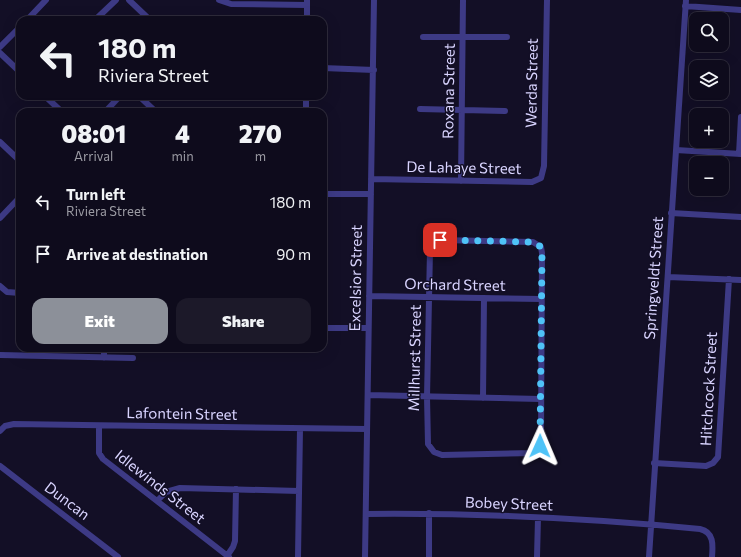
<!DOCTYPE html>
<meta charset="utf-8">
<style>
:root{--surface:#0e0b1c;--page:#1c1929;--text:#f1f3f6;--muted:#9b9ba3;--line:#2e2b3b;--accent:#8c9099}
body{margin:0;font-family:Commissioner,sans-serif;background:var(--page);color:var(--text);height:100vh;display:flex;flex-direction:column;font-size:15px;white-space:nowrap}
*{box-sizing:border-box;margin:0}
p{font-size:13px;color:var(--muted)}
.icon{flex:none;width:22px;height:22px;fill:none;stroke:currentColor;stroke-width:2;stroke-linecap:round;stroke-linejoin:round}
.map{position:relative;flex:1;overflow:hidden}
.details{position:absolute;left:16px;top:108px;width:311px;height:244px;display:flex;flex-direction:column;background:var(--surface);border-radius:12px;box-shadow:0 4px 16px #0002,0 0 0 1px var(--line)}
.details>*{flex:none}
.guide{position:absolute;left:16px;top:16px;width:311px;height:84px;border-radius:12px;box-shadow:0 4px 16px #0002,0 0 0 1px var(--line);background:#0e0b1c;color:var(--text);overflow:hidden}
.fabs{position:absolute;left:689px;top:12px;display:grid;gap:8px}
.fabs a{display:grid;place-items:center;width:40px;height:40px;border-radius:8px;background:var(--surface);box-shadow:0 4px 16px #0002,0 0 0 1px var(--line);font-size:20px}
.pin{position:absolute;display:grid;place-items:center;width:34px;height:34px;color:#fff;margin:-17px;border-radius:8px;box-shadow:0 2px 6px #0006}
.me{position:absolute;width:44px;margin:-22px;rotate:1deg;stroke-linejoin:round;filter:drop-shadow(0 0 3px #0008)}
.turn{display:flex;align-items:center;gap:14px;height:84px;padding:0 16px;font-size:18px}
.turn .icon{width:52px;height:52px;stroke-width:2.5}
.turn b{display:block;font-size:28px;line-height:34px}
.eta{display:flex;justify-content:space-evenly;align-items:center;height:68px;text-align:center}
.eta b{font-size:24px;font-weight:800;line-height:28px}
.button{display:flex;gap:8px;margin-top:auto;padding:8px 16px}
.button a{flex:1;height:46px;border-radius:12px;background:var(--accent);color:#fff;font-size:16px;font-weight:800;line-height:46px;text-align:center}
.button a+a{background:var(--page);color:var(--text)}
ul{padding:0;list-style:none}
li{display:flex;align-items:center;gap:12px;height:52px;padding:0 16px}
li div{flex:1}
li b{display:block;font-size:15px}
li em{font-style:normal}
.map>svg:first-child{display:block}
.lines{fill:none;stroke-linecap:round;stroke-linejoin:round}
.street{stroke:#3d3a85;stroke-width:6}
.route{stroke:#4fc3f7;stroke-width:7;stroke-dasharray:0 12.6}
.labels{text-anchor:middle;stroke-width:3;stroke-linejoin:round;paint-order:stroke}
.street-label{font-size:15px;fill:#d9d4ff;stroke:#130f26}
</style>
<div class="map">
<svg width="741" height="557" viewBox="0 0 741 557">
<rect width="100%" height="100%" fill="#130f26"/>
<g class="lines">
<path class="street" d="M 129,0 L 150,20
M 219,0 L 231,4 L 307,5
M 685,6 L 741,10
M 27,20 L 46,0
M 95,20 L 116,0
M 307,20 L 307,0
M 423,37 L 507,37
M 0,47 L 20,27
M 0,53 L 20,72
M 323,68 L 374,70
M 45,96 L 62,112
M 139,96 L 156,112
M 420,109 L 505,111
M 105,112 L 120,96
M 306,112 L 306,96
M 0,142 L 20,161
M 676,150 L 741,154
M 739,154 L 741,117
M 371,179 L 532,182 L 541,178 L 544,166 L 547,0
M 461,181 L 463,0
M 323,194 L 371,194
M 671,213 L 741,217
M 0,218 L 20,197
M 440,240 L 533,242 L 541,247 L 542,253 L 541,440 L 540,446 L 535,453 L 442,455 L 434,452 L 428,444 L 427,397 L 430,250 L 434,242 Z
M 668,277 L 741,280
M 0,286 L 7,292 L 20,293
M 369,296 L 541,299
M 323,328 L 368,328
M 0,355 L 133,358
M 104,358 L 104,348
M 368,395 L 540,399
M 483,398 L 484,298
M 99,426 L 99,453 L 103,459 L 229,557
M 0,431 L 5,426 L 14,424 L 367,429
M 654,463 L 706,466 L 713,463 L 718,457 L 729,279
M 0,466 L 118,557
M 157,501 L 166,492 L 180,488 L 299,491
M 366,514 C 477,513 589,518 700,529 C 714,532 713,545 712,557
M 227,556 L 233,547 L 235,541 L 236,489
M 298,557 L 300,429
M 365,557 L 374,0
M 429,557 L 429,513
M 537,557 L 538,518
M 649,557 L 686,0"/>
</g>
<g class="lines">
<path class="route" d="M 440,240 L 533,242 L 541,247 L 542,253 L 540,446"/>
</g>
<g class="labels">
<g class="street-label">
<text transform="translate(532 83) rotate(-89)" y="5">Werda Street</text>
<text transform="translate(449 91) rotate(-89)" y="5">Roxana Street</text>
<text transform="translate(464 168) rotate(1)" y="5">De Lahaye Street</text>
<text transform="translate(356 278) rotate(-89)" y="5">Excelsior Street</text>
<text transform="translate(654 278) rotate(-86)" y="5">Springveldt Street</text>
<text transform="translate(455 285) rotate(1)" y="5">Orchard Street</text>
<text transform="translate(415 358) rotate(-89)" y="5">Millhurst Street</text>
<text transform="translate(709 389) rotate(-87)" y="5">Hitchcock Street</text>
<text transform="translate(182 414) rotate(1)" y="5">Lafontein Street</text>
<text transform="translate(160 487) rotate(38)" y="5">Idlewinds Street</text>
<text transform="translate(67 501) rotate(37)" y="5">Duncan</text>
<text transform="translate(509 504) rotate(2)" y="5">Bobey Street</text>
</g>
</g>
</svg>
<div class="fabs">
<a><svg class="icon" aria-label="search" viewBox="0 0 24 24"><circle cx="10" cy="10" r="6"/><path d="M15 15l6 6"/></svg></a>
<a><svg class="icon" aria-label="layers" viewBox="0 0 24 24"><path d="M12 4l9 5-9 5-9-5zM3 14l9 5 9-5"/></svg></a>
<a>+</a>
<a>−</a>
</div>
<div class="pin" style="left:440px;top:240px;background:#d93025"><svg class="icon" aria-label="arrive" viewBox="0 0 24 24"><path d="M6 21V4h12l-3 4 3 4H6"/></svg></div>
<svg class="me" style="left:540px;top:446px" viewBox="-20 -20 40 40"><path d="M0-17L14 15 0 8-14 15z" fill="#4fc3f7" stroke="#fff" stroke-width="4"/></svg>
<div class="guide">
<div class="turn"><svg class="icon" aria-label="left" viewBox="0 0 24 24"><path d="M17 20v-9H6M10 6l-5 5 5 5"/></svg><div><b>180 m</b>Riviera Street</div></div>
</div>
<section class="details">
<div class="eta">
<div><b>08:01</b><p>Arrival</p></div>
<div><b>4</b><p>min</p></div>
<div><b>270</b><p>m</p></div>
</div>
<ul>
<li><svg class="icon" aria-label="left" viewBox="0 0 24 24"><path d="M17 20v-9H6M10 6l-5 5 5 5"/></svg><div><b>Turn left</b><p>Riviera Street</p></div><em>180 m</em></li>
<li><svg class="icon" aria-label="arrive" viewBox="0 0 24 24"><path d="M6 21V4h12l-3 4 3 4H6"/></svg><div><b>Arrive at destination</b></div><em>90 m</em></li>
</ul>
<div class="button"><a>Exit</a><a>Share</a></div>
</section>
</div>
